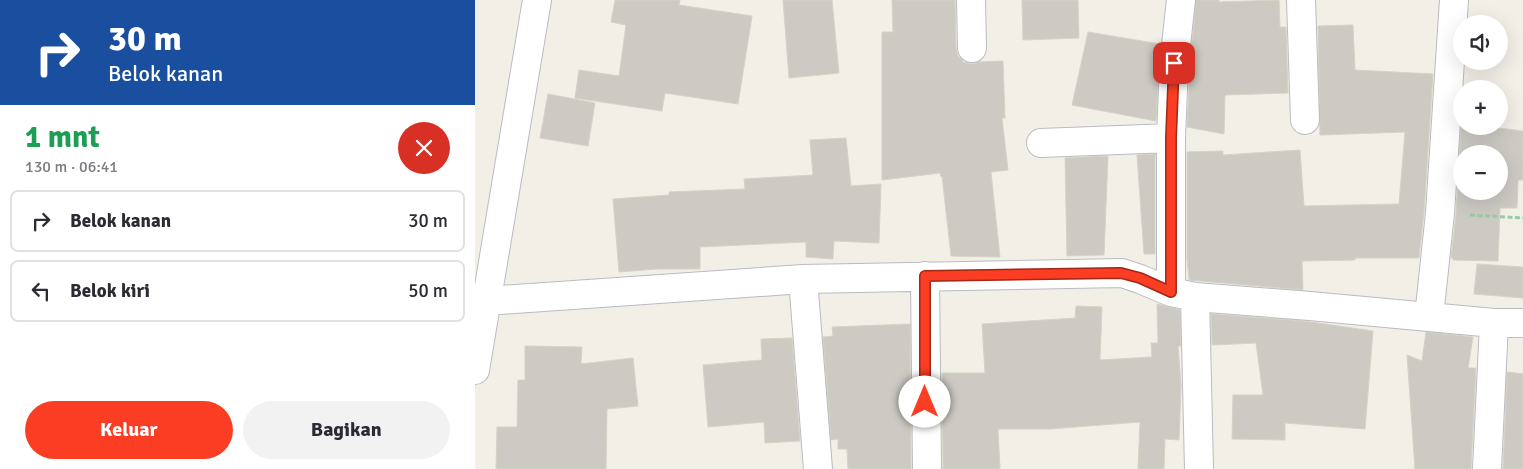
<!DOCTYPE html>
<html lang="id">
<meta charset="utf-8">
<style>
:root{--surface:#fff;--page:#f2f2f3;--text:#2b2b33;--muted:#7c7c81;--line:#e1e1e2;--accent:#fa3d23}
body{margin:0;font-family:Signika,sans-serif;background:var(--page);color:var(--text);height:100vh;display:flex;flex-direction:column;font-size:19px;white-space:nowrap}
*{box-sizing:border-box;margin:0}
p{font-size:16px;color:var(--muted)}
.icon{flex:none;width:28px;height:28px;fill:none;stroke:currentColor;stroke-width:2;stroke-linecap:round;stroke-linejoin:round}
.map{position:relative;flex:1;overflow:hidden}
.drawer{display:flex;flex-direction:column;background:var(--surface);width:475px}
.drawer>*{flex:none}
.guide{background:#1a4fa0;color:#fff;overflow:hidden}
.buttons{position:absolute;left:978px;top:15px;display:grid;gap:10px}
.buttons a{display:grid;place-items:center;width:55px;height:55px;border-radius:50%;background:var(--surface);box-shadow:0 5px 20px #0002;font-size:25px}
.pin{position:absolute;display:grid;place-items:center;width:42px;height:42px;color:#fff;margin:-21px;border-radius:10px;box-shadow:0 2px 8px #0006}
.me{position:absolute;width:55px;margin:-28px;rotate:0deg;stroke-linejoin:round;filter:drop-shadow(0 0 4px #0008)}
.turn{display:flex;align-items:center;gap:18px;height:105px;padding:0 25px;font-size:22px}
.turn .icon{width:65px;height:65px;stroke-width:2.5}
.turn b{display:block;font-size:35px;line-height:42px}
.round{display:grid;place-items:center;flex:none;width:52px;height:52px;border-radius:26px;background:var(--page)}
.headline{display:flex;align-items:center;justify-content:space-between;height:85px;padding:0 25px}
h1{font-size:30px;font-weight:700;line-height:38px;color:#1e9e55}
.cta{display:flex;gap:10px;margin-top:auto;padding:10px 25px}
.cta a{flex:1;height:58px;border-radius:30px;background:var(--accent);color:#fff;font-size:20px;font-weight:700;line-height:58px;text-align:center}
.cta a+a{background:var(--page);color:var(--text)}
ul{padding:0;list-style:none}
li{display:flex;align-items:center;gap:15px;height:62px;margin:0 10px 8px;padding:0 15px;border:2px solid var(--line);border-radius:8px}
li div{flex:1}
li b{display:block;font-size:19px}
li em{font-style:normal}
main{display:flex;flex:1;min-height:0}
.map>svg:first-child{display:block}
.building{fill:#cccac3;stroke:#d7d2c4;fill-rule:evenodd}
.lines{fill:none;stroke-linecap:round;stroke-linejoin:round}
.minor-casing{stroke:#b9bcc1;stroke-width:30}
.path{stroke:#98cda9;stroke-width:3;stroke-dasharray:5 2.5;stroke-linecap:butt}
.minor{stroke:#fff;stroke-width:28}
.route-casing{stroke:#a22817;stroke-width:12}
.route{stroke:#fa3d23;stroke-width:9}
</style>
<main>
<section class="drawer">
<div class="guide">
<div class="turn"><svg class="icon" aria-label="right" viewBox="0 0 24 24"><path d="M7 20v-9h11M14 6l5 5-5 5"/></svg><div><b>30 m</b>Belok kanan</div></div>
</div>
<div class="headline"><div><h1>1 mnt</h1><p>130 m · 06:41</p></div><a class="round" style="background:#d93025;color:#fff"><svg class="icon" aria-label="close" viewBox="0 0 24 24"><path d="M6 6l12 12M18 6L6 18"/></svg></a></div>
<ul>
<li><svg class="icon" aria-label="right" viewBox="0 0 24 24"><path d="M7 20v-9h11M14 6l5 5-5 5"/></svg><div><b>Belok kanan</b></div><em>30 m</em></li>
<li><svg class="icon" aria-label="left" viewBox="0 0 24 24"><path d="M17 20v-9H6M10 6l-5 5 5 5"/></svg><div><b>Belok kiri</b></div><em>50 m</em></li>
</ul>
<div class="cta"><a>Keluar</a><a>Bagikan</a></div>
</section>
<div class="map">
<svg width="1048" height="469" viewBox="0 0 1048 469">
<rect width="100%" height="100%" fill="#f1efe6"/>
<path class="building" d="M 140,0 L 205,0 L 204,5 L 277,16 L 263,104 L 190,93 L 187,111 L 100,98 L 104,70 L 144,76 L 151,25 L 136,22 Z
M 308,0 L 357,0 L 364,73 L 314,78 Z
M 417,0 L 480,0 L 481,48 L 483,56 L 488,60 L 488,62 L 498,64 L 504,62 L 528,61 L 530,118 L 527,118 L 533,170 L 516,172 L 525,257 L 476,256 L 467,176 L 466,177 L 465,173 L 407,180 L 407,32 L 418,32 Z
M 547,0 L 603,0 L 604,38 L 548,40 Z
M 721,0 L 744,0 L 744,2 L 804,0 L 805,27 L 811,27 L 813,93 L 750,95 L 749,134 L 712,127 L 715,64 Z
M 878,25 L 880,70 L 958,74 L 949,212 L 944,258 L 880,258 L 880,260 L 827,261 L 828,290 L 714,280 L 712,257 L 712,152 L 748,151 L 748,155 L 825,150 L 829,206 L 924,204 L 930,132 L 845,135 L 843,26 Z
M 613,32 L 685,44 L 681,121 L 597,105 Z
M 73,94 L 120,103 L 113,146 L 65,138 Z
M 986,126 L 1006,126 L 1048,131 L 1048,180 L 1043,180 L 1042,208 L 1025,208 L 1023,261 L 978,260 L 978,258 L 976,258 L 981,214 ZM 986,154 L 1024,154 L 1024,191 L 986,191 Z
M 371,138 L 376,186 L 406,184 L 404,243 L 359,241 L 358,259 L 331,257 L 331,242 L 225,247 L 225,269 L 182,269 L 144,272 L 138,199 L 194,195 L 194,192 L 270,189 L 269,179 L 338,175 L 335,140 Z
M 680,154 L 680,254 L 669,254 L 662,155 Z
M 633,156 L 629,255 L 592,256 L 590,158 Z
M 1002,264 L 1048,267 L 1048,298 L 999,294 Z
M 682,304 L 705,310 L 706,346 L 703,346 L 706,386 L 704,440 L 690,439 L 689,469 L 663,469 L 665,422 L 575,429 L 523,429 L 525,469 L 468,469 L 467,373 L 510,373 L 507,324 L 600,318 L 601,306 L 627,307 L 625,360 L 677,357 L 676,343 L 683,343 Z
M 736,314 L 829,321 L 898,331 L 890,429 L 810,423 L 810,440 L 757,439 L 758,395 L 788,395 L 781,343 L 737,345 Z
M 435,324 L 436,469 L 373,469 L 372,449 L 363,449 L 363,439 L 356,440 L 348,337 L 358,336 L 357,327 Z
M 951,332 L 998,337 L 993,368 L 1001,368 L 996,469 L 940,469 L 932,355 L 947,361 Z
M 317,338 L 325,441 L 290,443 L 289,422 L 233,427 L 228,365 L 287,360 L 286,339 Z
M 50,346 L 107,347 L 106,364 L 158,358 L 163,406 L 132,409 L 131,469 L 21,469 L 22,427 L 42,427 L 43,380 L 50,380 Z
M 1032,372 L 1048,374 L 1048,469 L 1028,469 Z"/>
<g class="lines">
<defs>
<path id="minor" d="M 496,0 L 497,48
M 826,0 L 830,120
M 566,143 L 696,138
M 450,276 L 452,469
M 328,279 L 343,469
M 696,292 L 696,138 L 699,63 L 706,0
M 720,297 L 724,469
M 11,301 L 328,279 L 647,273 L 665,279 L 696,292 L 720,297 L 835,306 L 1019,323 L 1048,323
M 954,317 L 965,213 L 979,0
M 0,370 L 62,0
M 1012,469 L 1019,323"/>
</defs>
<use href="#minor" class="minor-casing"/>
<path class="path" d="M 995,215 L 1048,218"/>
<use href="#minor" class="minor"/>
</g>
<g class="lines">
<defs>
<path id="route" d="M 450,402 L 450,276 L 646,273 L 665,278 L 696,292 L 696,138 L 699,63"/>
</defs>
<use href="#route" class="route-casing"/>
<use href="#route" class="route"/>
</g>
</svg>
<div class="buttons">
<a><svg class="icon" aria-label="sound" viewBox="0 0 24 24"><path d="M4 9h4l5-4v14l-5-4H4zM17 9q2 3 0 6"/></svg></a>
<a>+</a>
<a>−</a>
</div>
<div class="pin" style="left:699px;top:63px;background:#d93025"><svg class="icon" aria-label="arrive" viewBox="0 0 24 24"><path d="M6 21V4h12l-3 4 3 4H6"/></svg></div>
<svg class="me" style="left:450px;top:402px" viewBox="-20 -20 40 40"><circle r="19" fill="#fff"/><path d="M0-13L10 11 0 6-10 11z" fill="#fa3d23"/></svg>
</div>
</main>
